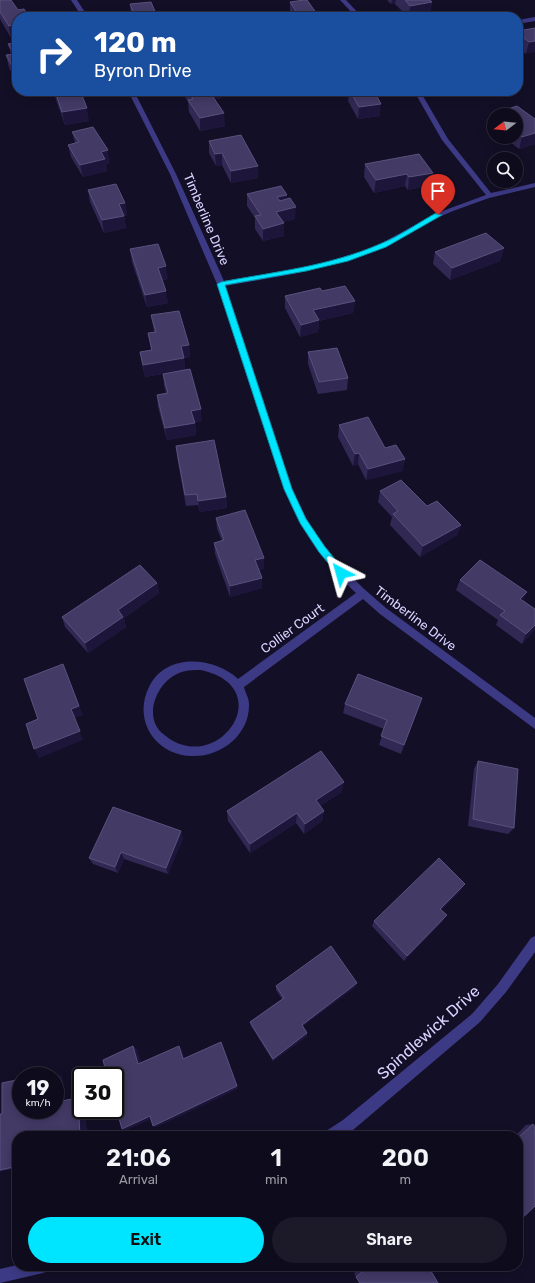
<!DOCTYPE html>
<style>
:root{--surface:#0e0b1c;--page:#1c1929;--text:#f1f3f6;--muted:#9b9ba3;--line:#2e2b3b;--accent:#00e5ff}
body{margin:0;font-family:Rubik,sans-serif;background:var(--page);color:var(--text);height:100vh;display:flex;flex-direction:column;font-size:15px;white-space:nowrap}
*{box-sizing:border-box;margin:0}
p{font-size:13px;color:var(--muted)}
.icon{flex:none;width:22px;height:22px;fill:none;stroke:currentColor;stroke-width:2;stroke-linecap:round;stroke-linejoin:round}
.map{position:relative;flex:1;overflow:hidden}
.side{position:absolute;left:12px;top:1131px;width:511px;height:140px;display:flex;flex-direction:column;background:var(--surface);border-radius:16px;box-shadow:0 2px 10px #0003,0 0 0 1px var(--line)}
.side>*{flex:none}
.top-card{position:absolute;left:12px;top:12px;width:511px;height:84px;border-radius:16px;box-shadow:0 2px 10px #0003,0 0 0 1px var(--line);background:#1a4fa0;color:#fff;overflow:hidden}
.needle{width:26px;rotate:254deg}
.tools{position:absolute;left:487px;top:108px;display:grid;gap:8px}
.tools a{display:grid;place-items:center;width:36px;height:36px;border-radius:50%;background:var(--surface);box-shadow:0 2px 10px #0003,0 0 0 1px var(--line);font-size:20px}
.speed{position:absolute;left:12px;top:1067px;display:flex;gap:8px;font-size:20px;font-weight:700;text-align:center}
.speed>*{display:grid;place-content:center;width:52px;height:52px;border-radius:50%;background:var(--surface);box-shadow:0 2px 10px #0003,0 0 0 1px var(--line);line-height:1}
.speed small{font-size:10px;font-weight:400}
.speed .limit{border:2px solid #111;border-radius:6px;background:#fff;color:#111}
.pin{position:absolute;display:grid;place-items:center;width:34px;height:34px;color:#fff;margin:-41px -17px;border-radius:50% 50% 50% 0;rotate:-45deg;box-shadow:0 0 4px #0007}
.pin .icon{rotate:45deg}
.me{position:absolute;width:44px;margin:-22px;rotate:321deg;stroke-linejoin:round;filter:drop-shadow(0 0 3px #0008)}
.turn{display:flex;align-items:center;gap:14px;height:84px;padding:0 16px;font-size:18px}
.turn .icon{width:52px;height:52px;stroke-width:2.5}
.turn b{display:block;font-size:28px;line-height:34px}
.eta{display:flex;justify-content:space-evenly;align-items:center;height:68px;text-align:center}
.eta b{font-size:24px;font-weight:600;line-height:28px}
.action{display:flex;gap:8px;margin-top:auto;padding:8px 16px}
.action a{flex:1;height:46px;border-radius:24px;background:var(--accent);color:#111;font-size:16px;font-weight:600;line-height:46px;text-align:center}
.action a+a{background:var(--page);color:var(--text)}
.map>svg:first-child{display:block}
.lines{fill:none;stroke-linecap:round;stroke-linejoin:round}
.minor{fill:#3d3a85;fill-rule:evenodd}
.wall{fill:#312854}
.shaded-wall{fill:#1d163a}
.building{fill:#433a66;stroke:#5a527e}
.route{fill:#00e5ff;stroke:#0095a6}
.labels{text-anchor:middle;stroke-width:3;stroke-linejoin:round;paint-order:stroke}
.street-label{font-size:13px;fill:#d9d4ff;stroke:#130f26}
.near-street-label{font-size:16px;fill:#d9d4ff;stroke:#130f26}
</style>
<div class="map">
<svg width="535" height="1283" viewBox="0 0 535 1283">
<rect width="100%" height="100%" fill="#130f26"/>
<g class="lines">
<path class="minor" d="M 71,0 L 77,0 L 88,17 L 82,17 Z
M 340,0 L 346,0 L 362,17 L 356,17 Z
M 535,17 L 535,21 L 518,24 L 518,20 Z
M 128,91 L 134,91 L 176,174 L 224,281 L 311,266 L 360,252 L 380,244 L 437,213 L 486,195 L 442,140 L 414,91 L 420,91 L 448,139 L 491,193 L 535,183 L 535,187 L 489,198 L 453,211 L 432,220 L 376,251 L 348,261 L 293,274 L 225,286 L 292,489 L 306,518 L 322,543 L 342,567 L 363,588 L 386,608 L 535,718 L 535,729 L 380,614 L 363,599 L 244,687 C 245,692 249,698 249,704 C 250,735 220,758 190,756 C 154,754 133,719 149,687 C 166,652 215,657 238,679 L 356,593 C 321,559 303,534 284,489 L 217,284 L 170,174 ZM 201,670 C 282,688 215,781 162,733 C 143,716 157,683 177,674 C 184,670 193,670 201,670 Z
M 535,936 L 535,952 L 506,992 L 480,1022 L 353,1130 L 343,1136 L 324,1136 L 326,1131 L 343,1120 L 472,1014 L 498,984 L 531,938 Z
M 17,1265 L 17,1266 L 50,1266 L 48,1271 L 43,1273 L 0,1283 L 0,1269 Z"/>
</g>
<path class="wall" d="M 0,0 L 17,17 L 17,37 L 11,38 L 0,19 Z
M 387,0 L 430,0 L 432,2 L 430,14 L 412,17 L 408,17 L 395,4 L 391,4 Z
M 290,2 L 317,14 L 326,17 L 292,17 L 290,14 Z
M 130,4 L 157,16 L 164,17 L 131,17 Z
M 535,28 L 526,54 L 518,48 L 518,31 Z
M 17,42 L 17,82 L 9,68 L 6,55 L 11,54 L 8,44 Z
M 53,91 L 74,91 L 89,121 L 65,125 Z
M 185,91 L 221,91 L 222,98 L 215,99 L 225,126 L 200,131 L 189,112 L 188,102 L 185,97 Z
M 349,91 L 374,91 L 380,116 L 358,119 L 348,101 Z
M 517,106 L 535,119 L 535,144 L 519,149 L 509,141 L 509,138 L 508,137 L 516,137 L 516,115 L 496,115 L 496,113 Z
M 72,132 L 110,163 L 106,164 L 107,171 L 83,177 L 71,157 L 68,145 L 75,143 Z
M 209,141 L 258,178 L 231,183 L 222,165 L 216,166 L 209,153 Z
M 365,164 L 433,173 L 431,185 L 408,190 L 405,186 L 374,193 L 364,177 Z
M 88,190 L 125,203 L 127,215 L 124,216 L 126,228 L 104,233 L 90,202 Z
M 247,194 L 287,195 L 287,199 L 295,219 L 283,222 L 284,236 L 263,241 L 255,229 L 255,218 L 247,206 Z
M 504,248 L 500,261 L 450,280 L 433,264 L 435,252 Z
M 130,249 L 168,279 L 162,280 L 168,303 L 147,307 L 132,262 Z
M 322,291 L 355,301 L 353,313 L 319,321 L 318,332 L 300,337 L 285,308 L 285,296 Z
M 151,315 L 189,345 L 190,357 L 184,358 L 185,370 L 145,377 L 142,364 L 140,352 L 151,350 L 148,333 L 154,332 Z
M 308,352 L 348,378 L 347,390 L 318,394 L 308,364 Z
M 163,374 L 202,421 L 195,422 L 196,435 L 167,440 L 158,407 L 157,395 L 166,393 L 164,386 Z
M 339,425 L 385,448 L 405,459 L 402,471 L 366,480 L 358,464 L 353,466 L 338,437 Z
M 176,446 L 226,497 L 227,508 L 200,512 L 198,505 L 186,506 L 177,457 Z
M 380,491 L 427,506 L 461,525 L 457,535 L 420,557 L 390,525 L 392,517 L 378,502 Z
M 216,518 L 264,558 L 264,568 L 259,570 L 262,578 L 262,588 L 230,597 L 215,554 L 214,543 L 222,541 L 217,529 Z
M 460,580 L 523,600 L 535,609 L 535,629 L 522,644 L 496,625 L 498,620 L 456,590 Z
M 157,583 L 159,593 L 124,618 L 126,627 L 88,653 L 65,627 L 62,617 Z
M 422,698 L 401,754 L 379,745 L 384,729 L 343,713 L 345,704 Z
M 478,761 L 514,828 L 508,834 L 468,826 L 474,769 Z
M 342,792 L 320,806 L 324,811 L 322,821 L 304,834 L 296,823 L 250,853 L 228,821 L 227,811 Z
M 183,838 L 168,874 L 124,859 L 118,873 L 93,864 L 89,858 Z
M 461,890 L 441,910 L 443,921 L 404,961 L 372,926 L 374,921 Z
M 276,986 L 355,987 L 303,1026 L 307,1033 L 307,1036 L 273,1061 L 251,1026 L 250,1022 L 282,999 L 276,990 Z
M 62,1076 L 63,1100 L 81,1110 L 85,1110 L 87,1136 L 17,1136 L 17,1168 L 0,1171 L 0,1114 L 2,1114 Z
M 533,1124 L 518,1222 L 518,1136 L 515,1136 L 526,1125 Z
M 364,1266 L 428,1266 L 438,1283 L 359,1283 L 354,1273 Z"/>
<path class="shaded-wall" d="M 392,0 L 396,0 L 395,4 L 391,4 Z
M 432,2 L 430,14 L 412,17 L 409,17 L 410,6 Z
M 17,24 L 17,37 L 11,38 L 9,26 Z
M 535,41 L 535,52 L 526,54 L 529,42 Z
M 17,69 L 17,81 L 14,70 Z
M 208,91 L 221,91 L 222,98 L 208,101 Z
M 476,91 L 485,91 L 476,92 Z
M 381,104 L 380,116 L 358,119 L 359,107 Z
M 87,108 L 89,121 L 65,125 L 62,112 Z
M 224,113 L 225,126 L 200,131 L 200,118 Z
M 535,133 L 535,144 L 519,149 L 522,137 Z
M 108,150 L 110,163 L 106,164 L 107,171 L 83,177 L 80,165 L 101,152 Z
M 222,153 L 222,165 L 216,166 L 215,154 Z
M 258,166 L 258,178 L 231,183 L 231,171 Z
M 433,173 L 431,185 L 408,190 L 409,177 Z
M 407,174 L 405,186 L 374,193 L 376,180 Z
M 287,195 L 287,207 L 277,210 L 277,197 Z
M 125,203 L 127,215 L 124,216 L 126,228 L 104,233 L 102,220 L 119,204 Z
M 296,207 L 295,219 L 276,224 L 276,212 Z
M 284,223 L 284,236 L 263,241 L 263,229 Z
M 504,248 L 500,261 L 450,280 L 452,268 Z
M 166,266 L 168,279 L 160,280 L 158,268 Z
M 166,291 L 168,303 L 147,307 L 145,295 Z
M 355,301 L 353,313 L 319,321 L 318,332 L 300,337 L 301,325 L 313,310 Z
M 189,345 L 190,357 L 184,358 L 185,370 L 145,377 L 143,365 L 181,346 Z
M 201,409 L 202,421 L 193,422 L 191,411 Z
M 195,423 L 196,435 L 167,440 L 165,428 Z
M 359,453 L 358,464 L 353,466 L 355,454 Z
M 405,459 L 402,471 L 366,480 L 368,469 Z
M 226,497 L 227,508 L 200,512 L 198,501 Z
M 461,525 L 457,535 L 420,557 L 423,546 Z
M 264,558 L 264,568 L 255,571 L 255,560 Z
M 262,578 L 262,588 L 230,597 L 230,586 Z
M 157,583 L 159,593 L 124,618 L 126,627 L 88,653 L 85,643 L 118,610 Z
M 527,592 L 522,602 L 520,599 Z
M 535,625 L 535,629 L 522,644 L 526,634 Z
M 67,673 L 83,715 L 75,718 L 83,740 L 39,758 L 34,749 L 71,709 Z
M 422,698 L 419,707 L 401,754 L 404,745 Z
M 344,782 L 342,792 L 314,810 L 316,800 Z
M 324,811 L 322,821 L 304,834 L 305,824 Z
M 297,813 L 296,823 L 250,853 L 250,844 Z
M 181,831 L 183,838 L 168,874 L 166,868 Z
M 121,852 L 124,859 L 118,873 L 115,867 Z
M 465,884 L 461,890 L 436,914 L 440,909 Z
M 447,915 L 443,921 L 404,961 L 407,956 Z
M 357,983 L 355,987 L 301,1028 L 302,1025 Z
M 307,1033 L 307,1036 L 273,1061 L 273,1059 Z
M 221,1042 L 238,1089 L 157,1127 L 153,1126 Z
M 133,1046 L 137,1049 L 143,1067 L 138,1064 Z
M 179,1046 L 182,1050 L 186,1062 L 183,1059 Z
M 55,1073 L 62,1076 L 63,1104 L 56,1102 Z
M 78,1098 L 81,1098 L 81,1110 L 85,1110 L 87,1136 L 80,1136 Z
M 150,1116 L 154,1118 L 127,1130 L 122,1129 Z"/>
<path class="building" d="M 0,0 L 11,0 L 18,10 L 24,9 L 29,17 L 17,17 L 17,24 L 9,26 L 0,12 Z
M 304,0 L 307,0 L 317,14 L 324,13 L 326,17 L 300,17 L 290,2 Z
M 405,0 L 430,0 L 432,2 L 410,6 Z
M 151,2 L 157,16 L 163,15 L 164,17 L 135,17 L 130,4 Z
M 535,28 L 535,41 L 529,42 L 518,33 L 518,31 Z
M 17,42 L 17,69 L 14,70 L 6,55 L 14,54 L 8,44 Z
M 55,91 L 74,91 L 75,94 L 81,93 L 87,108 L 62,112 Z
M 188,91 L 209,91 L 224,113 L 200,118 L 188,100 L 193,99 Z
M 350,91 L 374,91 L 381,104 L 359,107 Z
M 517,106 L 535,119 L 535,133 L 522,137 L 516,132 L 516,115 L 498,115 L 496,113 Z
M 93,127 L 108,150 L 101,152 L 105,159 L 80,165 L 68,145 L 79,142 L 72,132 Z
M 241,135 L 258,166 L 231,171 L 222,153 L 215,154 L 209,141 Z
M 419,154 L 433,173 L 409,177 L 407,174 L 376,180 L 365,164 Z
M 116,184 L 125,203 L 119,204 L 124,216 L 102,220 L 88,190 Z
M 281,186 L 287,195 L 277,197 L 280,201 L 290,198 L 296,207 L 276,212 L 284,223 L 263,229 L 255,216 L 261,215 L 247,194 Z
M 486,233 L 504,248 L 452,268 L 435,252 Z
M 158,244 L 166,266 L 158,268 L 166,291 L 145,295 L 130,249 Z
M 345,286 L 355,301 L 313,310 L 319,320 L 301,325 L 285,296 L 320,288 L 322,291 Z
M 179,311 L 189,345 L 181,346 L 184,358 L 143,365 L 140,352 L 152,350 L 148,333 L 156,332 L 151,315 Z
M 337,348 L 348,378 L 319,382 L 308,352 Z
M 190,369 L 201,409 L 191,411 L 195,423 L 165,428 L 157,395 L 168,393 L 163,374 Z
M 368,417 L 385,448 L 396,445 L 405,459 L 368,469 L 359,453 L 355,454 L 339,425 Z
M 214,440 L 226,497 L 198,501 L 197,494 L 185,495 L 176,446 Z
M 401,480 L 427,506 L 437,501 L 461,525 L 423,546 L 393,514 L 398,511 L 380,491 Z
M 245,510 L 264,558 L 255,560 L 262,578 L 230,586 L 214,543 L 224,540 L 216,518 Z
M 480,560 L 527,592 L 520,599 L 535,609 L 535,625 L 526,634 L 500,615 L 505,611 L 460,580 Z
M 140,565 L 157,583 L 118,610 L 123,617 L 85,643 L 62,617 Z
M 63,664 L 79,706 L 71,709 L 80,731 L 34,749 L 26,724 L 38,719 L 24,679 Z
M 358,674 L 422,698 L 404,745 L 381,736 L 387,720 L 345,704 Z
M 321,751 L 344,782 L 316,800 L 324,811 L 305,824 L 297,813 L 250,844 L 227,811 Z
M 478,761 L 518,769 L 514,828 L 473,819 Z
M 113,807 L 181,831 L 166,868 L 121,852 L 115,867 L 89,858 Z
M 439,858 L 465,884 L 440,909 L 447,915 L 407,956 L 374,921 Z
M 331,946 L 357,983 L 302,1025 L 307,1033 L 273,1059 L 250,1022 L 284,998 L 276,986 Z
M 221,1042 L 237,1086 L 153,1126 L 150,1116 L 122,1129 L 115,1104 L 115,1076 L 107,1076 L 103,1060 L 133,1046 L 138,1064 L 179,1046 L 183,1059 Z
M 55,1073 L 55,1076 L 38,1076 Z
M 21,1079 L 21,1110 L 55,1110 L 55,1081 L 56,1102 L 78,1098 L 80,1136 L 17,1136 L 17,1166 L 0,1170 L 0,1114 L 2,1114 L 2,1083 Z
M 533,1124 L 535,1127 L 535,1206 L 518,1222 L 518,1138 Z
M 370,1266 L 428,1266 L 438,1283 L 360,1283 L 356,1277 Z"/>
<path class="route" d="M 436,213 L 442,215 L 386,247 L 348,261 L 306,271 L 225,285 L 292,489 L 306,519 L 325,547 L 344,570 L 345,573 L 341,576 L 338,575 L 319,552 L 300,523 L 284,489 L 217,284 L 221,282 C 274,272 330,266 380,244 C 400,236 418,223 436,213 Z"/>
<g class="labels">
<g class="street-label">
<text transform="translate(207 219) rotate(67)" y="5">Timberline Drive</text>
<text transform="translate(416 618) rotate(37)" y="5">Timberline Drive</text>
<text transform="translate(292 628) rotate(-36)" y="5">Collier Court</text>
</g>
<g class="near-street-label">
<text transform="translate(428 1032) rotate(-42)" y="6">Spindlewick Drive</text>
</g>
</g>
</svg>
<div class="tools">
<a><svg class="needle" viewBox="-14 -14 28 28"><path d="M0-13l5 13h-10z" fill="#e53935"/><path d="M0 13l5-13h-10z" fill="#9b9ba3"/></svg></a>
<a><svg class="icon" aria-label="search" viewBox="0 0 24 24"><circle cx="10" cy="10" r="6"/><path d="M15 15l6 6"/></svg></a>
</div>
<div class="speed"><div>19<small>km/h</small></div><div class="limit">30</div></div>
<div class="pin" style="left:438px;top:215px;background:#d93025"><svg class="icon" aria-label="arrive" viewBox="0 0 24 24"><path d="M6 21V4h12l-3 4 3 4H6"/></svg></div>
<svg class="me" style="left:341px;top:573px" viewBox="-20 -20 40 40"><path d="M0-17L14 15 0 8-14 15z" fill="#00e5ff" stroke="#fff" stroke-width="4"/></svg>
<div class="top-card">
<div class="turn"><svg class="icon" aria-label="right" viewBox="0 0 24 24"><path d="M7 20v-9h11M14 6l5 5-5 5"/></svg><div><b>120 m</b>Byron Drive</div></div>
</div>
<section class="side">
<div class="eta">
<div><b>21:06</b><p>Arrival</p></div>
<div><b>1</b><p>min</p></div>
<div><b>200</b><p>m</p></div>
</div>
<div class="action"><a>Exit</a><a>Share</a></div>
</section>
</div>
